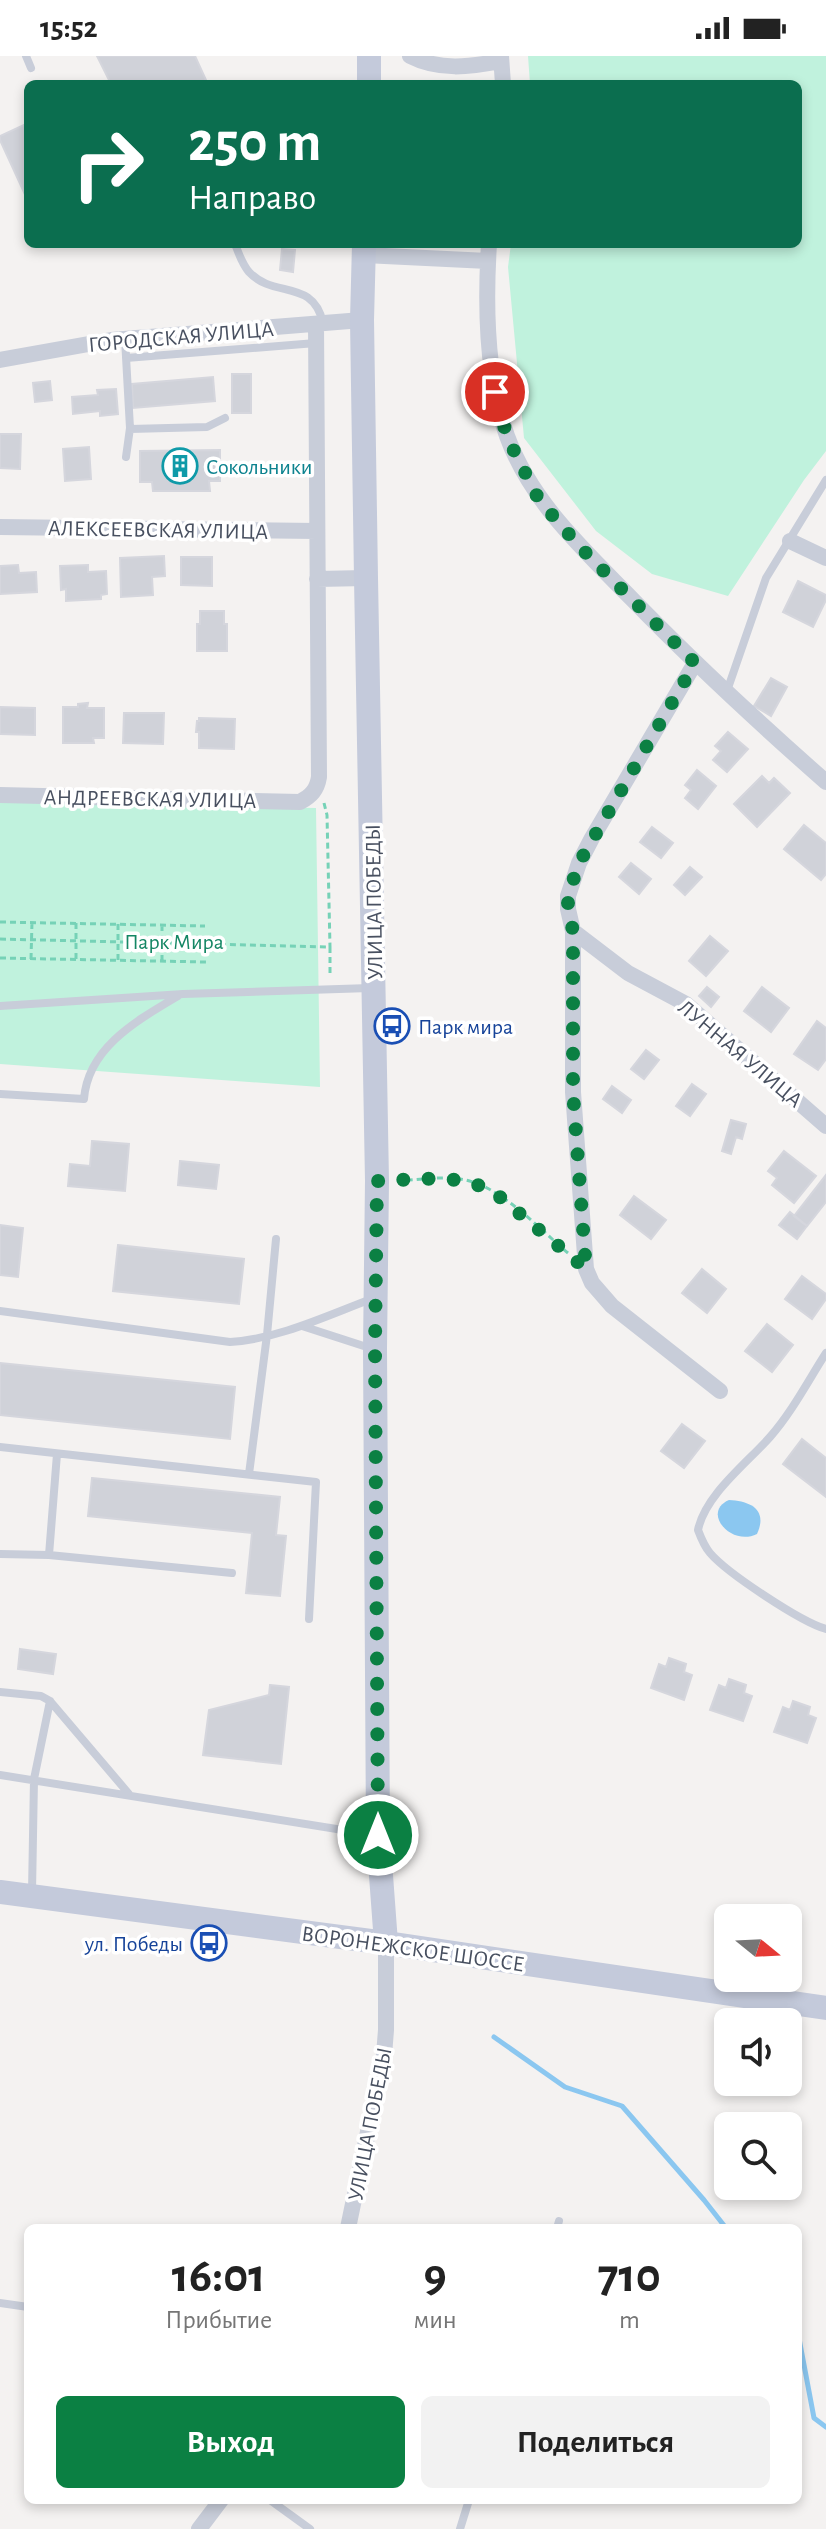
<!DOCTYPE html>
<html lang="ru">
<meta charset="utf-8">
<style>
:root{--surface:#fff;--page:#f2f2f2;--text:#222;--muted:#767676;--accent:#0b8043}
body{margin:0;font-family:"Alegreya Sans",sans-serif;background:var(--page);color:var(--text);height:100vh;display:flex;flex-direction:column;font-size:30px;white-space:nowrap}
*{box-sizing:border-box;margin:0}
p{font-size:26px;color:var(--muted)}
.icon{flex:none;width:44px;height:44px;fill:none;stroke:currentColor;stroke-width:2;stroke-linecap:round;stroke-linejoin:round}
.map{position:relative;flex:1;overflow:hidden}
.side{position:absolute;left:24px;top:2168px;width:778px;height:280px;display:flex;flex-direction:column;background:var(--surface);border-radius:12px;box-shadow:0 4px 12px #0003}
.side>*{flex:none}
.guide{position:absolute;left:24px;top:24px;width:778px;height:168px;border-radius:12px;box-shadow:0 4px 12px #0003;background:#0b6e4f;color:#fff;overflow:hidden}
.needle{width:52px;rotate:108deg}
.buttons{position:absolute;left:714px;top:1848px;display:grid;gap:16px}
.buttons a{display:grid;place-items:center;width:88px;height:88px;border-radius:12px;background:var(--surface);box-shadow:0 4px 12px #0003;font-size:40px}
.pin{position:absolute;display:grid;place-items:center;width:68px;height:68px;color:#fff;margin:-34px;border:4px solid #fff;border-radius:50%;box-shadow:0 2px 8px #0007}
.me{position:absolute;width:88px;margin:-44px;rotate:0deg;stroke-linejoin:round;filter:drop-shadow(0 0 6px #0008)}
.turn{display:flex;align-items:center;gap:28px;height:168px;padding:0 32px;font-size:36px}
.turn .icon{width:104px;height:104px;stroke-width:2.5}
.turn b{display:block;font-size:56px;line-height:68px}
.eta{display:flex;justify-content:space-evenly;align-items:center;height:136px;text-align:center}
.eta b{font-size:48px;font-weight:600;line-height:56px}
.primary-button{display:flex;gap:16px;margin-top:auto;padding:16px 32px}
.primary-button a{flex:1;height:92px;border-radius:12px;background:var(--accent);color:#fff;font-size:32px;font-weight:600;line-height:92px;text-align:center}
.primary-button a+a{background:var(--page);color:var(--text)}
.status{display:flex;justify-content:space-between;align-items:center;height:56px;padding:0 40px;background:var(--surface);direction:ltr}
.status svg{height:22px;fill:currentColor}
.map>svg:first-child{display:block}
.green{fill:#c0f2dd}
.water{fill:#8bc7f0}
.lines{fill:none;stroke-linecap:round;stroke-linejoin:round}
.stream{stroke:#8bc7f0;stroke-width:5}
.building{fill:#d0d2d9;stroke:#d5d6dd;stroke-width:2}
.path{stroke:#76d2b7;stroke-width:3;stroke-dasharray:6 4;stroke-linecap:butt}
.lane{stroke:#c8cdd9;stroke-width:8}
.street{stroke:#c8cdd9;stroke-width:16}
.secondary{stroke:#c4cadb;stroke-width:24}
.route{stroke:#0b8043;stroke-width:14;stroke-dasharray:0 25.2}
.labels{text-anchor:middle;stroke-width:7;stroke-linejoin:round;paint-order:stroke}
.street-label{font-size:22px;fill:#485060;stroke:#fff}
.culture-label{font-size:22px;fill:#0d838f;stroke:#fff;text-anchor:start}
.park-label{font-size:22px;fill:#148664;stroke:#fff}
.transit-label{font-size:22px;fill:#164399;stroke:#fff;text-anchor:start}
</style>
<div class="status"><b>15:52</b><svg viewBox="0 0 49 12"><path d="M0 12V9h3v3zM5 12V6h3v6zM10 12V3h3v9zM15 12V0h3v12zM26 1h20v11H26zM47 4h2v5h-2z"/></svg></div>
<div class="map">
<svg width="826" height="2473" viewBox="0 0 826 2473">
<rect width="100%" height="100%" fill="#f4f2f1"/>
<path class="green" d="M 528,0 L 826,0 L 826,395 L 804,424 L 728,540 L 652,518 L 596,475 L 524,382 L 508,211 L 511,188 L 798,188 L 798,28 L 530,28 Z
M 0,746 L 316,752 L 320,1031 L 0,1008 Z"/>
<path class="water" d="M 729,1444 C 751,1445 768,1454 757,1478 C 731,1491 701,1456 729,1444 Z"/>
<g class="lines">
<path class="stream" d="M 494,1981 L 565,2031 L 622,2050 L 704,2144 L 726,2172
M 798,2277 L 814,2362 L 826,2371"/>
</g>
<path class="building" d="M 97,0 L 195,0 L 206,24 L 198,28 L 111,28 Z
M 28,67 L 28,145 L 0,84 L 0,80 Z
M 282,193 L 295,194 L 293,216 L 280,214 Z
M 232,318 L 251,318 L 251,357 L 232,357 Z
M 213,321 L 215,345 L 133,352 L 132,328 Z
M 50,325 L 52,344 L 35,346 L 33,327 Z
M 116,333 L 118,358 L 100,360 L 100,355 L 73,358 L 72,341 L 98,339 L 97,334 Z
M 0,378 L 21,378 L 20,413 L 0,412 Z
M 89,391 L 91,423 L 65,425 L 63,393 Z
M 220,394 L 220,425 L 209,425 L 210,435 L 153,435 L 152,426 L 140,426 L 140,395 Z
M 164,500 L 165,520 L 152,521 L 153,539 L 121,541 L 120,502 Z
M 181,501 L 212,501 L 212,530 L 181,529 Z
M 18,509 L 19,517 L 36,516 L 37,536 L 0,538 L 0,510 Z
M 88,509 L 88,516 L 106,515 L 107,538 L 101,539 L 101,543 L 66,545 L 66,533 L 61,534 L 60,510 Z
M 798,525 L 826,539 L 826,544 L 813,571 L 783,556 Z
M 200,555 L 224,555 L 224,568 L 227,568 L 227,595 L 197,595 L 197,568 L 200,568 Z
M 771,622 L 787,631 L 771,660 L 754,650 Z
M 88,647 L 87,652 L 104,652 L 104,682 L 93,682 L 94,687 L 63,687 L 63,651 L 78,651 L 78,648 Z
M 0,651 L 35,652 L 35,679 L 0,678 Z
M 124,657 L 164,657 L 163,688 L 123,687 Z
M 199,662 L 235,663 L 234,693 L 199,692 L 199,676 L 196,676 L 197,665 L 199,665 Z
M 728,676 L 748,693 L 727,716 L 713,704 L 721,695 L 715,690 Z
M 697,714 L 716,730 L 698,753 L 685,742 L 691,734 L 685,729 Z
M 762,720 L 769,727 L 774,722 L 790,737 L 757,771 L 734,748 Z
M 804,769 L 826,787 L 826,818 L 821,824 L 784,793 Z
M 652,771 L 673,787 L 661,802 L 640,786 Z
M 631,807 L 651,823 L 639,838 L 619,821 Z
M 690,811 L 702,821 L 685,839 L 674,829 Z
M 710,880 L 728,895 L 706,920 L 689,905 Z
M 707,931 L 719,941 L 711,951 L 699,940 Z
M 762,931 L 789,952 L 771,976 L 744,955 Z
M 817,965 L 826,972 L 826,1003 L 818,1014 L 794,998 Z
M 646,994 L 659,1004 L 644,1023 L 631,1013 Z
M 692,1028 L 706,1038 L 690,1060 L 676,1050 Z
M 612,1030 L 631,1044 L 622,1057 L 603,1043 Z
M 731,1064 L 746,1068 L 742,1083 L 736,1081 L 731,1098 L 722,1095 Z
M 92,1085 L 129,1088 L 125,1135 L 68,1130 L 70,1108 L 90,1110 Z
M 784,1095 L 816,1120 L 794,1147 L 772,1129 L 777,1122 L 768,1115 Z
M 180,1105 L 219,1109 L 216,1133 L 178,1129 Z
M 826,1119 L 826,1146 L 807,1170 L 794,1160 Z
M 634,1140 L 666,1164 L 651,1183 L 620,1159 Z
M 790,1156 L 807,1170 L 797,1183 L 779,1169 Z
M 0,1169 L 23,1172 L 18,1221 L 0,1219 Z
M 118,1189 L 244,1203 L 239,1248 L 113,1235 Z
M 702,1213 L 726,1233 L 707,1257 L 682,1237 Z
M 802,1220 L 826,1238 L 826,1243 L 812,1263 L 785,1243 Z
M 767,1268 L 793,1289 L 772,1316 L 745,1295 Z
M 0,1307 L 235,1331 L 230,1383 L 0,1359 Z
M 682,1368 L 705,1385 L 684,1412 L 661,1395 Z
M 802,1383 L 826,1402 L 826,1441 L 783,1408 Z
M 92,1422 L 280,1441 L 276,1479 L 286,1480 L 280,1540 L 246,1537 L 252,1477 L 88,1460 Z
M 20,1593 L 56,1598 L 53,1618 L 18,1613 Z
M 669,1602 L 686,1608 L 684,1616 L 692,1619 L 684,1644 L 651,1632 L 659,1608 L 666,1611 Z
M 729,1623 L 746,1629 L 744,1637 L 752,1640 L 743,1665 L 710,1654 L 719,1629 L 726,1632 Z
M 270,1629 L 289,1631 L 281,1708 L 203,1699 L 209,1654 L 269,1639 Z
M 793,1645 L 810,1651 L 808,1659 L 816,1662 L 807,1687 L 774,1676 L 783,1651 L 790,1654 Z"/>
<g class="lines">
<path class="path" d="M 324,747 L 327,759 L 330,891
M 0,866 L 205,870
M 76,867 L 76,903
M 118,868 L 118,904
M 162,869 L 162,905
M 0,883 L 330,891 L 330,921
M 0,902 L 206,906
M 31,903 L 32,866
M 397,1125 C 417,1124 440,1120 460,1123 C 499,1128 538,1172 568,1197"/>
<path class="lane" d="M 26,0 L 31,12
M 235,188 C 239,198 242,208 249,216 C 274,243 313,222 323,267
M 125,283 L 130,372 L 126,401
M 126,302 L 316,287
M 130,373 L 207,371 L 225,362
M 727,635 L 766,522 L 826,424
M 0,950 L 183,938 L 370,932
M 0,1038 L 84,1043 C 88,991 138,964 178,940
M 0,1255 L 230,1286 C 279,1283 328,1259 374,1242
M 302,1270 L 373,1293
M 826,1297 C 808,1325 792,1356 770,1381 C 747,1407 705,1439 698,1474 C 701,1482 704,1490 710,1497 C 727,1517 801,1566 826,1573
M 0,1391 L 316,1426 L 309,1563
M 57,1398 L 49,1499 L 232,1517
M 249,1418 L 267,1279 L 276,1183
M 0,1498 L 49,1499
M 0,1636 L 41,1640 L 50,1645 L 129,1738
M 0,1719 L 374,1779
M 32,1836 L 34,1723 L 50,1645
M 557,2172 L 559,2165
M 0,2247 L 28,2251
M 270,2444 L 310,2473
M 460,2473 L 469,2444"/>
<path class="street" d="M 410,0 C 439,15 470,11 501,5
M 501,0 L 503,28
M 489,188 C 485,250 486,321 507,380 C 531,446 584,494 632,543 C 694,607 759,667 826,726
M 364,199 L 488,205
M 0,304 L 111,284 L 362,264
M 0,471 L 317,475
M 790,485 L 826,502
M 317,523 L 366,522
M 695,607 L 592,782 L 579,807 L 568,840 L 568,853 L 573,875 L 573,1036 L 586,1213 L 592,1227 L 612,1250 L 720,1335
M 0,739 L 300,746 C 311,740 317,734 319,721 L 316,268
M 573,875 L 628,917 L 686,948 L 826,1070
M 348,2172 L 384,1999 L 386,1974 L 386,1887
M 199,2473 L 221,2444"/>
<path class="secondary" d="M 369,28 L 369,0
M 364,188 L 362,264 L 366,522 L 377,1125 L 375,1293 L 378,1779 L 386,1887
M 0,1836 L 386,1887 L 826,1952"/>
</g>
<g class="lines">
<path class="route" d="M 378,1779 L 375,1293 L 377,1125 C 417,1124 460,1116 495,1137 L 586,1213 L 573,1036 L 573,875 L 568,853 L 568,840 L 579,807 L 695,607 L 582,493 L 539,444 L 507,381 L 495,336"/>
</g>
<defs>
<symbol id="building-ring" viewBox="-11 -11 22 22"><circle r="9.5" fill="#fff" stroke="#0f9aa8" stroke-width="1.5"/><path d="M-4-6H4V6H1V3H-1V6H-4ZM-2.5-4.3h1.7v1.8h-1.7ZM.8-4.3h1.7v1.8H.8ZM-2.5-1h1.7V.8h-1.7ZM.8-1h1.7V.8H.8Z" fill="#0f9aa8"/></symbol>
<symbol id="bus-ring" viewBox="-11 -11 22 22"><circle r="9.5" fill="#fff" stroke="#1a4fb4" stroke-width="1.5"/><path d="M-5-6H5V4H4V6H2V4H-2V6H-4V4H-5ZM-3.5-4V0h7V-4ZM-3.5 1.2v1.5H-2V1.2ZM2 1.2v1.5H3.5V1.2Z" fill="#1a4fb4"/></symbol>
</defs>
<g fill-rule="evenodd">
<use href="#building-ring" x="160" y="390" width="40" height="40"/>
<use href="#bus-ring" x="372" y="950" width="40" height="40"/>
<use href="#bus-ring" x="189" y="1867" width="40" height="40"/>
</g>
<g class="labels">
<g class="street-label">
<text transform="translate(181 280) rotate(-5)" y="8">ГОРОДСКАЯ УЛИЦА</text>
<text transform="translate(158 473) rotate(1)" y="8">АЛЕКСЕЕВСКАЯ УЛИЦА</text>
<text transform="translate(150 742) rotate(1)" y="8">АНДРЕЕВСКАЯ УЛИЦА</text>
<text transform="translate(373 846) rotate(-91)" y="8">УЛИЦА ПОБЕДЫ</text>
<text transform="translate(741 997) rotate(40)" y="8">ЛУННАЯ УЛИЦА</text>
<text transform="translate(413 1892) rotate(8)" y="8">ВОРОНЕЖСКОЕ ШОССЕ</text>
<text transform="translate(369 2068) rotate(-79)" y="8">УЛИЦА ПОБЕДЫ</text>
</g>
<g class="culture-label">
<text x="206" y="418">Сокольники</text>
</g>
<g class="park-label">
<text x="174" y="893">Парк Мира</text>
</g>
<g class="transit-label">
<text x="418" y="978">Парк мира</text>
<text x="183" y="1895" text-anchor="end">ул. Победы</text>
</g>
</g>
</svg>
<div class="buttons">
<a><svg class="needle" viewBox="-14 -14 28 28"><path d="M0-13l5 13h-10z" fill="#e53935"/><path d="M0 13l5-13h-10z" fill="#767676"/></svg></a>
<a><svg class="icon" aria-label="sound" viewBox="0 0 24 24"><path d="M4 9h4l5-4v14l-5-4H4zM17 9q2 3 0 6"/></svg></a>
<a><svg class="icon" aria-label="search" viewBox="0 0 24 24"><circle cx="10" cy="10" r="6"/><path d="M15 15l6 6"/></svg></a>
</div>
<div class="pin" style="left:495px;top:336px;background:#d93025"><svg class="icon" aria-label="arrive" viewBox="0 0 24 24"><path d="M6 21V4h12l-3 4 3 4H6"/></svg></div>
<svg class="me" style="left:378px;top:1779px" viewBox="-20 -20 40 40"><circle r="17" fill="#0b8043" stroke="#fff" stroke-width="3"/><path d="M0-11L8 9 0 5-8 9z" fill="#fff"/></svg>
<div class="guide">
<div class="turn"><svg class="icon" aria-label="right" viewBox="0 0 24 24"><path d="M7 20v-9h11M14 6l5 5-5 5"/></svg><div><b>250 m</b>Направо</div></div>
</div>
<section class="side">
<div class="eta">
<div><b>16:01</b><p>Прибытие</p></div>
<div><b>9</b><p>мин</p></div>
<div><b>710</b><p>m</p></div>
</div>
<div class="primary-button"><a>Выход</a><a>Поделиться</a></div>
</section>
</div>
